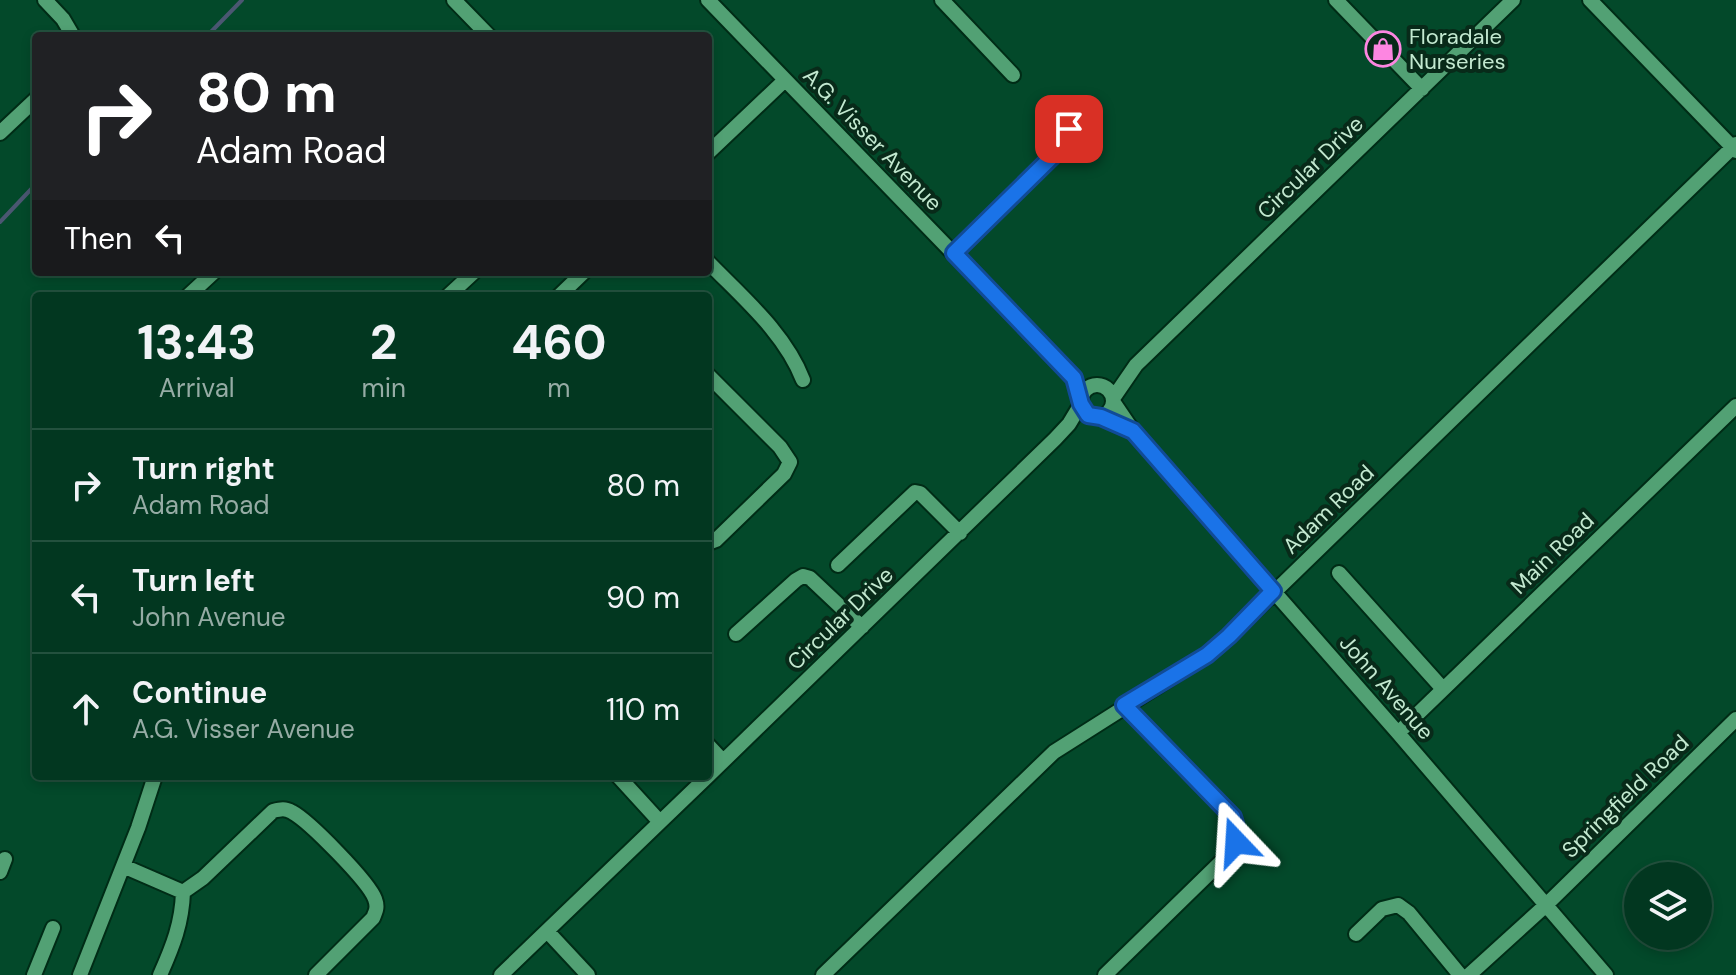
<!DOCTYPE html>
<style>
:root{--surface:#023720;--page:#10422d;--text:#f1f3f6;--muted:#96aca5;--line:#23513e}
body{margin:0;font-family:"DM Sans",sans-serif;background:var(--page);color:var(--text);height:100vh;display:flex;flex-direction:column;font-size:30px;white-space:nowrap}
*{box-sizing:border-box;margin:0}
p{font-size:26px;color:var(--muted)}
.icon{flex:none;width:44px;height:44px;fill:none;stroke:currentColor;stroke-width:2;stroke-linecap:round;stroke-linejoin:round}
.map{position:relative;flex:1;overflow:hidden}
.details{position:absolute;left:32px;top:292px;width:680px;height:488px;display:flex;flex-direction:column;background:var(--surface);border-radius:8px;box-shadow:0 4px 12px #0003,0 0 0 2px var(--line)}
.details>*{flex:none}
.guide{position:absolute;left:32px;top:32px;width:680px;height:244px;border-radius:8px;box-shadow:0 4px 12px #0003,0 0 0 2px var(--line);background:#202124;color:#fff;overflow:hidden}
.controls{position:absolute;left:1624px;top:862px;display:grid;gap:16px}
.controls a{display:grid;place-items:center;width:88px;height:88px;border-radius:50%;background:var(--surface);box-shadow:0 4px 12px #0003,0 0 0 2px var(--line);font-size:40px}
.pin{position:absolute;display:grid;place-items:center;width:68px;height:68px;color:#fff;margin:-34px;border-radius:16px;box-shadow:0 4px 12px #0006}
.me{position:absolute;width:88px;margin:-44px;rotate:340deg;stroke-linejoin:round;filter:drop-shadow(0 0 6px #0008)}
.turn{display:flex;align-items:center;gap:28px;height:168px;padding:0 32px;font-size:36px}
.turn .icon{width:104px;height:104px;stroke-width:2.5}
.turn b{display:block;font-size:56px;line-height:68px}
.then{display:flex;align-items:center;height:76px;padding:0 32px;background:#0003;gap:16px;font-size:30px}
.eta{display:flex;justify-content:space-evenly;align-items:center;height:136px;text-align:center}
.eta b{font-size:48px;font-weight:700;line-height:56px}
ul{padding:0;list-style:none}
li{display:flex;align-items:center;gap:24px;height:112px;padding:0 32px;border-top:2px solid var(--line)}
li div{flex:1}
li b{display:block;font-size:30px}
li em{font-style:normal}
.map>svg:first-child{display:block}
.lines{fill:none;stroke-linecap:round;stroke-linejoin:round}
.stream{stroke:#4b5772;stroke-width:4}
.minor-casing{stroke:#002c16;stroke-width:18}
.minor{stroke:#52a174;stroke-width:14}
.route-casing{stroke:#114b97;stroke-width:20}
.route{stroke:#1a73e8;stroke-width:14}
.labels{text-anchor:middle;stroke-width:8;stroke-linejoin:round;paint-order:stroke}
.poi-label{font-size:22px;fill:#c3e9d0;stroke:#082a19;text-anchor:start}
.street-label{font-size:22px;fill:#c3e9d0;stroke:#082a19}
</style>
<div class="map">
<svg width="1736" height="975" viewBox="0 0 1736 975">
<rect width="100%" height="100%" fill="#03492a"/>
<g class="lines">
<path class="stream" d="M 207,36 L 242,0
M 0,222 L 36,184"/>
<defs>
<path id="minor" d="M 45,0 L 63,19 L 73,36
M 454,0 L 489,36
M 708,0 L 1074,378 L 1081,398
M 942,0 L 1013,75
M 1336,0 L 1422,89
M 1590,0 L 1736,151
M 0,133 L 36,99
M 708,153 L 785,80
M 954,253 L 1065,144 L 1069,129
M 708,262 C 743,298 785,333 803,380
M 188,296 L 214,272
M 448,296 L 474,272
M 559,296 L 584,272
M 708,375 L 780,447 L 790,462 L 784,474 L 716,540 L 708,543
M1081 401a16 16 0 1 1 32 0a16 16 0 1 1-32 0Z
M 1114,397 L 1136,365 L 1513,0
M 1114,403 L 1133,431 L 1398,733 L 1606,975
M 838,565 L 915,492 L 920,493 L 960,533
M 1339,573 L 1443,689
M 736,634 L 796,580 L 803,576 L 810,578 L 862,627
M 1398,733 L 1736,406
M 708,745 L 723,761
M 618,776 L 660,822
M 708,776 L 1055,439 L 1069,424 L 1081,404
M 123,866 L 183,892
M 0,872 L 5,859
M 183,892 L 203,878 L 273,811 C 281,809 285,808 292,812 C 309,821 369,882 375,899 C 378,907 376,911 373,918 L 316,975
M 547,931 L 588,975
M 1356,934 L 1382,909 L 1398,905 L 1409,913 L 1460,975
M 34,975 L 53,928
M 80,975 L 138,828 L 155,776
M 160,975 C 173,946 182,923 183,892
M 501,975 L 708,776
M 823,975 L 1054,752 L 1207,655 L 1229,636 L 1736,144
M 1105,975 L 1227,856 L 1237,837 L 1233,817 L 1124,705
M 1469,975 L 1546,905 L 1736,719"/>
</defs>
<use href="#minor" class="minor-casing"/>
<use href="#minor" class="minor"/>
</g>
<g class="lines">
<defs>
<path id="route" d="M 1069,129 L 1065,144 L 954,253 L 1074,378 L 1081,404 L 1088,415 L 1101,417 L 1133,431 L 1273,591 L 1229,636 L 1207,655 L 1124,705 L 1233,817 L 1237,830 L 1236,842"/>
</defs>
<use href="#route" class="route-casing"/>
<use href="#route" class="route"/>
</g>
<defs>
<symbol id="shop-ring" viewBox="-11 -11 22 22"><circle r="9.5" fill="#082a19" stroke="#fd86e1" stroke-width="1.5"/><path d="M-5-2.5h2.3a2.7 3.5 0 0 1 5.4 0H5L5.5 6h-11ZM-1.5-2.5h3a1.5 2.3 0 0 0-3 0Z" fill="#fd86e1"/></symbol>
</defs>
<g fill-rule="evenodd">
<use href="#shop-ring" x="1363" y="29" width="40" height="40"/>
</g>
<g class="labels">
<g class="poi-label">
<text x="1409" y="44">Floradale<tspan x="1409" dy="25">Nurseries</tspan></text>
</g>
<g class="street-label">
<text transform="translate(873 139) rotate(46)" y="8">A.G. Visser Avenue</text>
<text transform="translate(1310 167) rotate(-44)" y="8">Circular Drive</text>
<text transform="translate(1328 509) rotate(-44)" y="8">Adam Road</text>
<text transform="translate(1552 553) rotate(-44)" y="8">Main Road</text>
<text transform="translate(840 618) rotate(-44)" y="8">Circular Drive</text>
<text transform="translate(1387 687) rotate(49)" y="8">John Avenue</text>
<text transform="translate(1625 796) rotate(-44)" y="8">Springfield Road</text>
</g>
</g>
</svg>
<div class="controls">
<a><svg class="icon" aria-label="layers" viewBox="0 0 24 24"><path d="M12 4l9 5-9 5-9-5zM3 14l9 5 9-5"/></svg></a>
</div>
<div class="pin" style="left:1069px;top:129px;background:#d93025"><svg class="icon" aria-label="arrive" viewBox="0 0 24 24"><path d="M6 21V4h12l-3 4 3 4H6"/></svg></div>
<svg class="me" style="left:1236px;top:842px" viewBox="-20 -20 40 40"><path d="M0-17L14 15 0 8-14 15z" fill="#1a73e8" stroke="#fff" stroke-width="4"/></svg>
<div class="guide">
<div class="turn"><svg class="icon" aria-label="right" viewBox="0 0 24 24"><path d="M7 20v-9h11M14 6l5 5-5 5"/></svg><div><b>80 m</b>Adam Road</div></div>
<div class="then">Then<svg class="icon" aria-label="left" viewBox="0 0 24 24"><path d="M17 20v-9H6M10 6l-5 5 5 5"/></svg></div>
</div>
<section class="details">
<div class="eta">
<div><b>13:43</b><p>Arrival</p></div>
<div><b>2</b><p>min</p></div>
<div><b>460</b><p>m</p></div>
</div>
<ul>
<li><svg class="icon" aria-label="right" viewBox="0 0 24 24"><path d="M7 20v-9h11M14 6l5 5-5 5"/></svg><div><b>Turn right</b><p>Adam Road</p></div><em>80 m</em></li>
<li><svg class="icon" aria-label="left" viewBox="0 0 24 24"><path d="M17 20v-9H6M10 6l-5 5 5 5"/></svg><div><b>Turn left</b><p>John Avenue</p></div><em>90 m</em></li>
<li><svg class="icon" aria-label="ahead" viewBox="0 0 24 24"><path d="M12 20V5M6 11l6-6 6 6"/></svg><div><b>Continue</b><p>A.G. Visser Avenue</p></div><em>110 m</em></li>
</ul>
</section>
</div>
